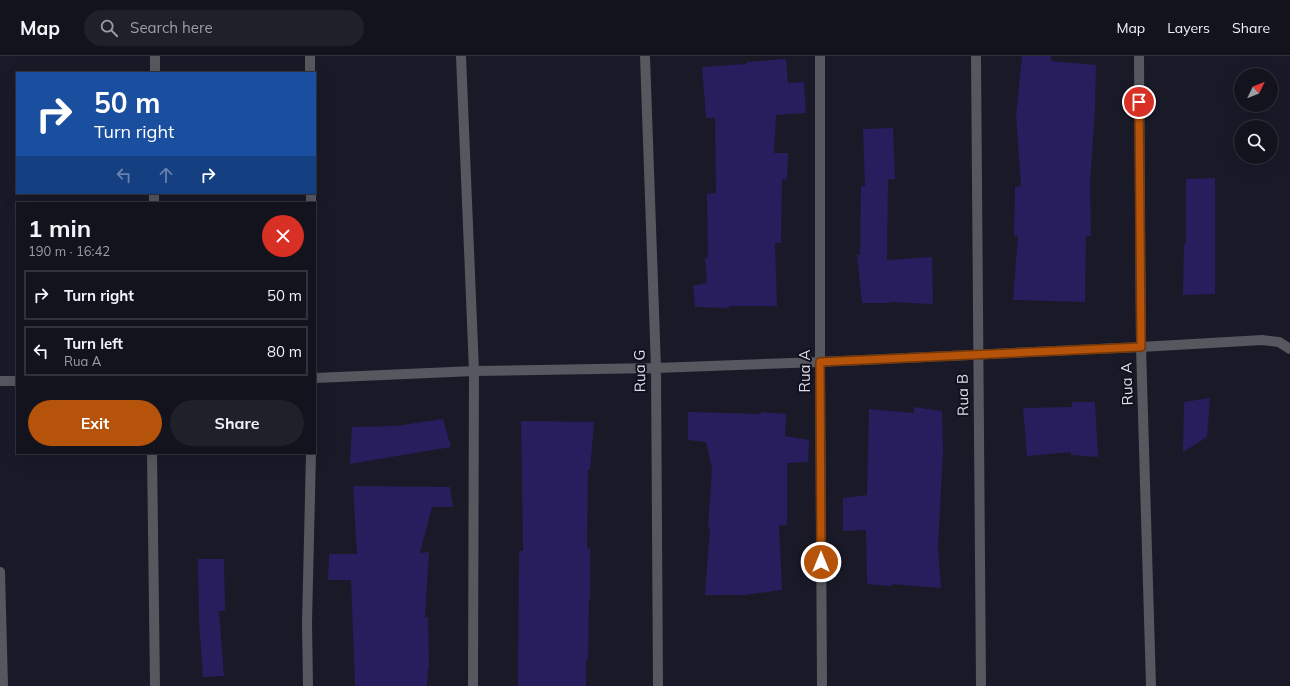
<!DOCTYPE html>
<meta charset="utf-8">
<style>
:root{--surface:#13131e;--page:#20202b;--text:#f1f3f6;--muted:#9d9ea4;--line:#32323c;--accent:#b45309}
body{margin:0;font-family:Mulish,sans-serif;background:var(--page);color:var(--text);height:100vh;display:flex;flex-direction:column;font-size:15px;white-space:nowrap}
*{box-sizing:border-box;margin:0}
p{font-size:13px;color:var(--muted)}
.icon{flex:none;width:22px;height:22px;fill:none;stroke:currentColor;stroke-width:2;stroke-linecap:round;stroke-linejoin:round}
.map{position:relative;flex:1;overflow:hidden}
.drawer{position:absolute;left:16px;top:146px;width:300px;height:252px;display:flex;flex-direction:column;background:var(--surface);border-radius:0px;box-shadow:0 4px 16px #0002,0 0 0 1px var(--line)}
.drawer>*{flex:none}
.top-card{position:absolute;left:16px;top:16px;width:300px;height:122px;border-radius:0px;box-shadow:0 4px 16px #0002,0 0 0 1px var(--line);background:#1a4fa0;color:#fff;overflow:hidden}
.needle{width:26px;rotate:47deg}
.tools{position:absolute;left:1234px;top:12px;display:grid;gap:8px}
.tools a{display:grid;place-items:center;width:44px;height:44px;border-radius:50%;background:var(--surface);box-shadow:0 4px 16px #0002,0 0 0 1px var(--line);font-size:20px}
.pin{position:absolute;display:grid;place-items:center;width:34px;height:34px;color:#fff;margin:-17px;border:2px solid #fff;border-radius:50%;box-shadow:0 1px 4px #0007}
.me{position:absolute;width:44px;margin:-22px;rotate:0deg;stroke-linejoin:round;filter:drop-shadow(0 0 3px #0008)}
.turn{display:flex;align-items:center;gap:14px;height:84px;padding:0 12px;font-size:18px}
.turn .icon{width:52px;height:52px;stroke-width:2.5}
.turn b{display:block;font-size:28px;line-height:34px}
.lanes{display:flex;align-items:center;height:38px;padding:0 12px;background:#0003;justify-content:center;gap:20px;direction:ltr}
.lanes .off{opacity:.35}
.round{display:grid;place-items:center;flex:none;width:42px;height:42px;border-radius:21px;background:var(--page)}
.headline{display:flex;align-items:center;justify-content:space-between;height:68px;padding:0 12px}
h1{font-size:24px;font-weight:700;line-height:30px}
.action{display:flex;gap:8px;margin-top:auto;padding:8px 12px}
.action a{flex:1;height:46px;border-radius:24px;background:var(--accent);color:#fff;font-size:16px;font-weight:700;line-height:46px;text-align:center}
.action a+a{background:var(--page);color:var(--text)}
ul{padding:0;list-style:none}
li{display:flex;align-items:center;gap:12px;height:50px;margin:0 8px 6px;padding:0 4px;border:2px solid var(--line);border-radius:0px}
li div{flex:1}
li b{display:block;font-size:15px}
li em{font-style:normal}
header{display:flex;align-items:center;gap:24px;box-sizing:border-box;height:56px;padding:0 20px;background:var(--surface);border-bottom:1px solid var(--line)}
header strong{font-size:19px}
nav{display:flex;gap:22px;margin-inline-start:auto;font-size:14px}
.search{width:280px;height:36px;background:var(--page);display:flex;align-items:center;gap:10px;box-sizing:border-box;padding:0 14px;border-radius:22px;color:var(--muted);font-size:15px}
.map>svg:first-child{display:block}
.building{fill:#281e5e}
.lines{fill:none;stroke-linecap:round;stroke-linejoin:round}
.minor{stroke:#56575f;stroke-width:10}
.route-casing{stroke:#753606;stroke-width:10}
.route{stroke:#b45309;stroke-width:7}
.labels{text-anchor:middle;stroke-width:4;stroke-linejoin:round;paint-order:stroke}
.street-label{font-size:15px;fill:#dedfe9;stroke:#10101e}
</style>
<header>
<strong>Map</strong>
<div class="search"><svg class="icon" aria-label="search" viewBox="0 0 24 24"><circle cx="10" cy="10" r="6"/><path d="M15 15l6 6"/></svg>Search here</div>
<nav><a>Map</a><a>Layers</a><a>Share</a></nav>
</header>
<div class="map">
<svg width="1290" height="630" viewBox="0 0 1290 630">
<rect width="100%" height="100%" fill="#191928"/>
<path class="building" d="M 1022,0 L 1051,0 L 1051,5 L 1096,9 L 1095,52 L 1090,129 L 1091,180 L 1086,180 L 1085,246 L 1013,244 L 1018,180 L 1014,180 L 1015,131 L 1021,130 L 1016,60 Z
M 786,3 L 788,27 L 804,26 L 806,57 L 776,59 L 774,97 L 788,97 L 787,124 L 782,123 L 781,187 L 775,187 L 777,250 L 729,250 L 729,252 L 695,251 L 693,230 L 707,227 L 705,201 L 708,202 L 707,138 L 716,137 L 715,62 L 706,62 L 702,11 L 747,8 L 747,6 Z
M 893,72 L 895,123 L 888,123 L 887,204 L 932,201 L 933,248 L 890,246 L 890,247 L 862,247 L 857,199 L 860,199 L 861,130 L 865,130 L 863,73 Z
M 1215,122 L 1215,238 L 1183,239 L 1184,188 L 1186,188 L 1186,123 Z
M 1210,342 L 1207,381 L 1183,396 L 1184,346 Z
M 1072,346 L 1095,346 L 1098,401 L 1071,399 L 1071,396 L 1027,400 L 1023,352 L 1072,351 Z
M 914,351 L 942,355 L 943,396 L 938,492 L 941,532 L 892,528 L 892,530 L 867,528 L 866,474 L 843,475 L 843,442 L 867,439 L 869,353 L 914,357 Z
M 688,356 L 761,358 L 761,356 L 786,358 L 785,380 L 809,384 L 808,406 L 787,407 L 787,469 L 779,470 L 782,534 L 744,539 L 705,539 L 710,471 L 708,471 L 712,412 L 706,386 L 688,384 Z
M 443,363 L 451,391 L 350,408 L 352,371 L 395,370 Z
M 521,365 L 594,366 L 590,414 L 588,414 L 587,493 L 590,492 L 590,543 L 589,543 L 588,604 L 586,604 L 586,630 L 518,630 L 519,495 L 523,495 Z
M 353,430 L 450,431 L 453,451 L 432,451 L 420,497 L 429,496 L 425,561 L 428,561 L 429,613 L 428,613 L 427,630 L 355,630 L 351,524 L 328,524 L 329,498 L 357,498 Z
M 198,503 L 224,503 L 225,555 L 219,555 L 224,620 L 203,621 L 199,565 Z"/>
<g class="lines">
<path class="minor" d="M 310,0 L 310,17
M 461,0 L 474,315 L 473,630
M 645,0 L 656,312 L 658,630
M 820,0 L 820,306 L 822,630
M 976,0 L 981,630
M 1139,0 L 1141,291 L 1151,630
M 155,17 L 155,0
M 311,137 L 311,147
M 154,147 L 154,137
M 315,322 L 474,315 L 656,312 L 820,306 L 1141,291 L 1262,284 L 1279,286 L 1290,293
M 0,325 L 17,325
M 152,397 L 155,630
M 0,516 L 3,630
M 308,630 L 307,567 L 311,397"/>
</g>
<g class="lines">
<defs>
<path id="route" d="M 821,506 L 820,306 L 1141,291 L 1139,46"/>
</defs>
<use href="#route" class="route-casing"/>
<use href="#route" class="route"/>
</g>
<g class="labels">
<g class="street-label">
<text transform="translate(640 315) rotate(-91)" y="5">Rua G</text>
<text transform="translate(805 315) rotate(-90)" y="5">Rua A</text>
<text transform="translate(1127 328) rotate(-92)" y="5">Rua A</text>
<text transform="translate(963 339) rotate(-91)" y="5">Rua B</text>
</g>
</g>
</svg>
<div class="tools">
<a><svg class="needle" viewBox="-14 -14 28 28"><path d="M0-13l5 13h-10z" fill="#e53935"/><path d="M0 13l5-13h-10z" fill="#9d9ea4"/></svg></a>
<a><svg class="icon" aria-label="search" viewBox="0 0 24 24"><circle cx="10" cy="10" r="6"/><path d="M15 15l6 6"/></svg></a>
</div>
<div class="pin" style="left:1139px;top:46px;background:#d93025"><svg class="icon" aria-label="arrive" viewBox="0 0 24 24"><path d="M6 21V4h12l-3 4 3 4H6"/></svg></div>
<svg class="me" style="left:821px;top:506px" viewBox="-20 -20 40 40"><circle r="17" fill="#b45309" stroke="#fff" stroke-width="3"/><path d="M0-11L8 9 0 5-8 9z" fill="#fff"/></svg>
<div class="top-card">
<div class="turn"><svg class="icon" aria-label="right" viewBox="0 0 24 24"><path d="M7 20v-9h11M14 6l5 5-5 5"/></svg><div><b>50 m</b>Turn right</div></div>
<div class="lanes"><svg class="icon off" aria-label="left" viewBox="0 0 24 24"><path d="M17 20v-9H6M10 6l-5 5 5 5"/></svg><svg class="icon off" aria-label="ahead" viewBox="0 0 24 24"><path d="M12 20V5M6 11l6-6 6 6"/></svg><svg class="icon" aria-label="right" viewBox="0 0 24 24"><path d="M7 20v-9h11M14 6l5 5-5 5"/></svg></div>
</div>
<section class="drawer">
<div class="headline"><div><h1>1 min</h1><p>190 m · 16:42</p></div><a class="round" style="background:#d93025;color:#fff"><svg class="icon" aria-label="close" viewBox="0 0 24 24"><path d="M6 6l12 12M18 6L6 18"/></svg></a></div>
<ul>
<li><svg class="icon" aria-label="right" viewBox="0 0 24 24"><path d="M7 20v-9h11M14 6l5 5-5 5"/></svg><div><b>Turn right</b></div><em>50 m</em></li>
<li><svg class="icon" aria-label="left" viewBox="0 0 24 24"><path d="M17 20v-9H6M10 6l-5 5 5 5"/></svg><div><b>Turn left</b><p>Rua A</p></div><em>80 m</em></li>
</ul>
<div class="action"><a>Exit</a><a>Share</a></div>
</section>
</div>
